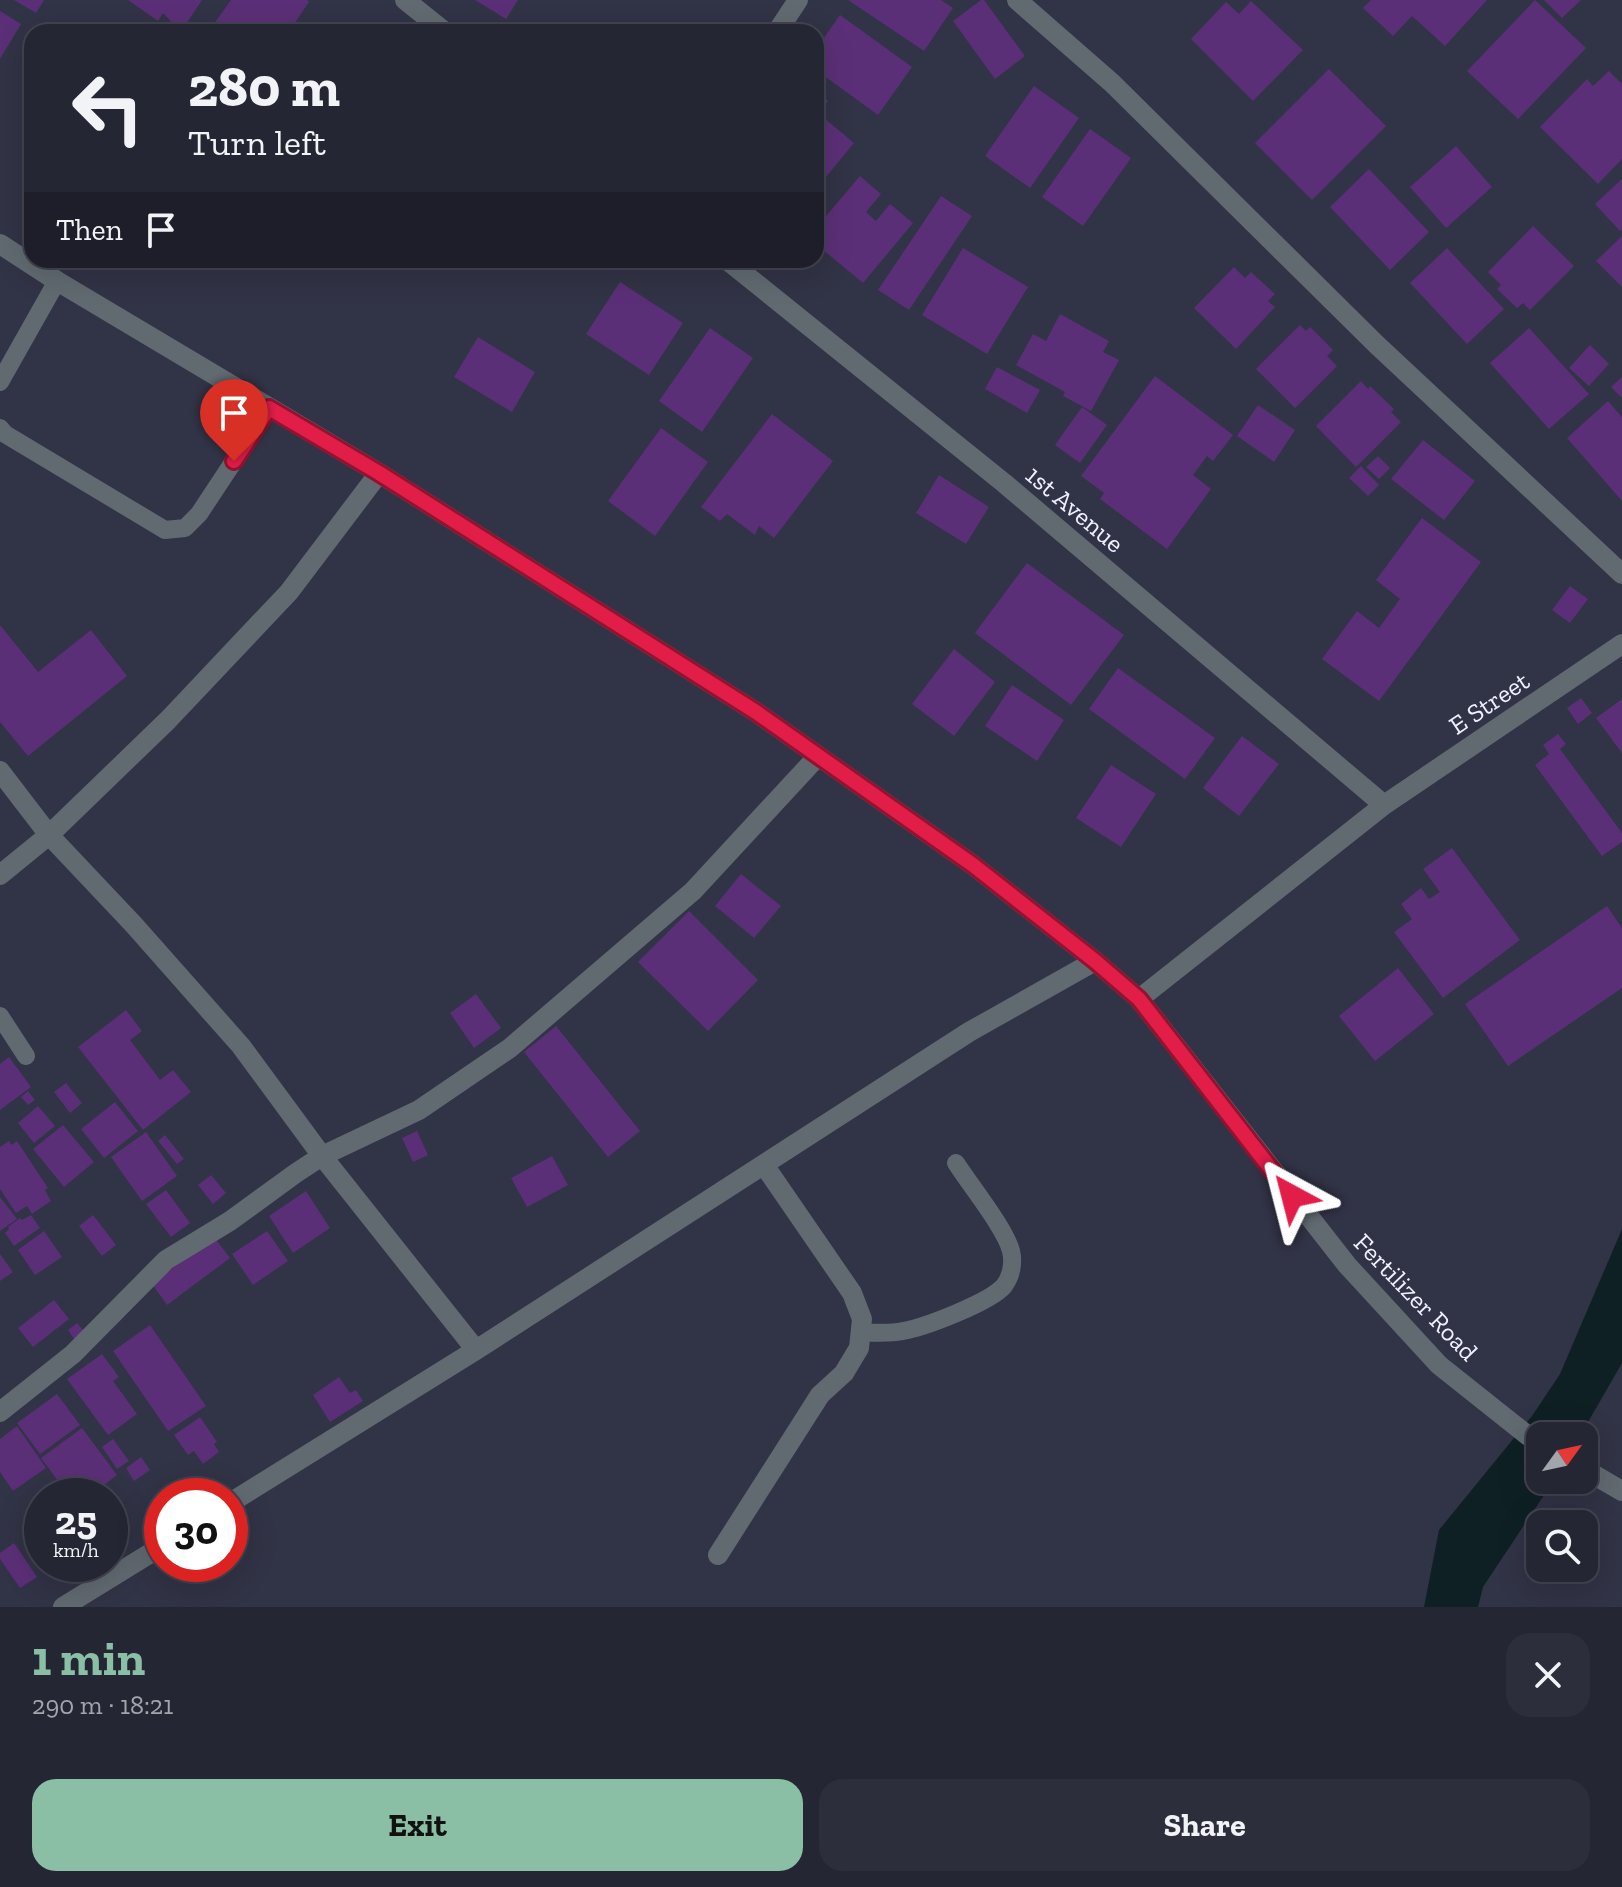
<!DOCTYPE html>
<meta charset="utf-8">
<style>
:root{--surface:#252634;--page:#2d2e3c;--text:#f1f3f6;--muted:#a3a5ac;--line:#42434f;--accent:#8abfa5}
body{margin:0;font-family:"Zilla Slab",serif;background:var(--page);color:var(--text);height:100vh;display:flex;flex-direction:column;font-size:30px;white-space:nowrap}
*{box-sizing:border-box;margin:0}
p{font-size:26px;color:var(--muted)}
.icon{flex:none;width:44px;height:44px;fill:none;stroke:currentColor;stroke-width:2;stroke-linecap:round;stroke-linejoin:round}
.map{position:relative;height:1607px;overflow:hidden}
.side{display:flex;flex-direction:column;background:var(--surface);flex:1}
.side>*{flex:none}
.top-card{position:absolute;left:24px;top:24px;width:800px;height:244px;border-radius:24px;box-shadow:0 8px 32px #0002,0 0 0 2px var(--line);background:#252634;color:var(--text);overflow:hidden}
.needle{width:52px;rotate:57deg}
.buttons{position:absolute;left:1526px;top:1422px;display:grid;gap:16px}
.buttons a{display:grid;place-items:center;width:72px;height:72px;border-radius:16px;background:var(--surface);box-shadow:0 8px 32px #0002,0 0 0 2px var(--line);font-size:40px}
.speed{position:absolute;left:24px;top:1478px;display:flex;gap:16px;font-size:40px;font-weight:700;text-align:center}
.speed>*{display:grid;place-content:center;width:104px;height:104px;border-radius:50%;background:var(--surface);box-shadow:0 8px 32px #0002,0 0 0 2px var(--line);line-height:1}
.speed small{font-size:20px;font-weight:400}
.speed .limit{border:12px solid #d22;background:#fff;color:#111}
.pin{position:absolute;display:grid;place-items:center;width:68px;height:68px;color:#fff;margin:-82px -34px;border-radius:50% 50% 50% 0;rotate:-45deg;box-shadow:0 0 8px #0007}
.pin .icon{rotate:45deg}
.me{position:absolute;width:88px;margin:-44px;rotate:322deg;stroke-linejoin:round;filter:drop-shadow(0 0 6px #0008)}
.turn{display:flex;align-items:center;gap:28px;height:168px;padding:0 32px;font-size:36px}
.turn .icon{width:104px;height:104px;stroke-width:2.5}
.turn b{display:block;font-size:56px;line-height:68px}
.then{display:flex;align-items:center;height:76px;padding:0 32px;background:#0003;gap:16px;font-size:30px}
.round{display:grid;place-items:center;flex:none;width:84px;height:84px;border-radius:24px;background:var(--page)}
.summary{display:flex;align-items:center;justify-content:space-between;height:136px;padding:0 32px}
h1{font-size:48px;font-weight:800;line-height:60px;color:var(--accent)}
.action{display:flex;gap:16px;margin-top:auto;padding:16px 32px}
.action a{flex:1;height:92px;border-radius:24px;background:var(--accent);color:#111;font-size:32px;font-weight:800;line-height:92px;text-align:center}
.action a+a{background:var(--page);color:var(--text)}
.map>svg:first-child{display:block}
.water{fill:#0f2024}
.building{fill:#5b2f77}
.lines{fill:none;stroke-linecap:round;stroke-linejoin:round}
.lane{stroke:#616971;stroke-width:18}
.street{stroke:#616971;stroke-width:20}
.route-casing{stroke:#92132f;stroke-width:20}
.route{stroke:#e11d48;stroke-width:14}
.labels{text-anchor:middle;stroke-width:6;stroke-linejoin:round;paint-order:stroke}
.street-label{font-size:26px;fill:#eff1fe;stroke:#313346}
</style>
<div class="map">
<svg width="1622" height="1607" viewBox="0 0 1622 1607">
<rect width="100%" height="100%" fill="#313346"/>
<path class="water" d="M 1622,1229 L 1622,1363 L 1580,1436 L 1540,1436 L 1540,1480 L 1554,1480 L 1483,1587 L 1478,1607 L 1424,1607 L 1439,1530 L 1532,1416 L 1560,1374 Z"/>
<path class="building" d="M 14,0 L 44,0 L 36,13 Z
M 128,0 L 202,0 L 181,32 L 163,13 L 158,21 Z
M 231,0 L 307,0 L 309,2 L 292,27 L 299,32 L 208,32 Z
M 475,0 L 518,0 L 506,19 Z
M 848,0 L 941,0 L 953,8 L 924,51 Z
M 981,0 L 984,0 L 1025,56 L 995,79 L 953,21 Z
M 1371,0 L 1487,0 L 1445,46 L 1412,16 L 1393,36 L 1363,8 Z
M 1535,0 L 1586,48 L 1518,119 L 1467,71 Z
M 1544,0 L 1581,0 L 1562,18 Z
M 1251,1 L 1303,50 L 1253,101 L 1191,39 L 1226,2 L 1239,14 Z
M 0,11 L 21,24 L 0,59 Z
M 840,15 L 912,67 L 878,115 L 816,70 L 816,49 Z
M 1329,69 L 1386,126 L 1312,200 L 1255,143 Z
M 1609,71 L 1622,84 L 1622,159 L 1598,184 L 1540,127 L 1587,79 L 1593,86 Z
M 1034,86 L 1079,118 L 1030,188 L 985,156 Z
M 816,91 L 828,101 L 818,113 L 854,143 L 816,189 Z
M 1090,129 L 1131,158 L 1083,226 L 1042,197 Z
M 1456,146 L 1492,187 L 1446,228 L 1410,187 Z
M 1369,169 L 1429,232 L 1390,270 L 1330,207 Z
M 860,176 L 881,194 L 866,212 L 876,221 L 890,204 L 913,223 L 863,283 L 816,244 L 816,228 Z
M 1622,179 L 1622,230 L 1620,231 L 1595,204 Z
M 941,196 L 972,216 L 909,310 L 878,290 Z
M 1533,226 L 1574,266 L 1530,310 L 1523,303 L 1517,308 L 1497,289 L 1501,285 L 1488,272 Z
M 1622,236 L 1622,287 L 1596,261 Z
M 963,248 L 1028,287 L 987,354 L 922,315 Z
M 1447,248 L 1504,309 L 1467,344 L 1410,283 Z
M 1234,267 L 1245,278 L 1251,272 L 1275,294 L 1268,301 L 1275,307 L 1236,349 L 1194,308 Z
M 620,282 L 683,323 L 649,375 L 586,334 Z
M 1060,314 L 1109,341 L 1103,352 L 1119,360 L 1091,411 L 1063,396 L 1065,392 L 1016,365 L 1033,334 L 1046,341 Z
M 1300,325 L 1306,331 L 1310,327 L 1333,350 L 1327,356 L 1337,366 L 1295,408 L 1256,369 Z
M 710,328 L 753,358 L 702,432 L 659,401 Z
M 1529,328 L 1589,394 L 1549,429 L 1490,363 Z
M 478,337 L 535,372 L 512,412 L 454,377 Z
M 1590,345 L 1609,364 L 1589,386 L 1569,368 Z
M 997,367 L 1040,390 L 1027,413 L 985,389 Z
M 1155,376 L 1233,435 L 1213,461 L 1207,456 L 1193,475 L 1211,489 L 1167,549 L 1100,499 L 1104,493 L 1081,476 Z
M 1622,377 L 1622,398 L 1611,387 Z
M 1361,381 L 1368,389 L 1370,386 L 1394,409 L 1391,412 L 1401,422 L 1356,467 L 1316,426 Z
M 1608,401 L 1622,417 L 1622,501 L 1567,438 Z
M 1258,405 L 1295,430 L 1274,462 L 1237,436 Z
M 1082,407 L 1107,425 L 1080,463 L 1055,445 Z
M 772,414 L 833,461 L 774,538 L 759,526 L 755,535 L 727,514 L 720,521 L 701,507 Z
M 661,428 L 708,462 L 655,536 L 608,501 Z
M 1423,440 L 1475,481 L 1444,520 L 1391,479 Z
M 1378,456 L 1390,468 L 1379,479 L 1366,467 Z
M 1361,466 L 1379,485 L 1368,496 L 1349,478 Z
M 939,475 L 989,507 L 966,544 L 916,513 Z
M 1422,518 L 1481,562 L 1379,701 L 1322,659 L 1357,611 L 1379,628 L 1400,599 L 1376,580 Z
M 1027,563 L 1124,635 L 1071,705 L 975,633 Z
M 1570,586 L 1588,599 L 1570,623 L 1552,610 Z
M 0,625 L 38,672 L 91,630 L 127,676 L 28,756 L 0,722 Z
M 954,649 L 995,682 L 954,736 L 912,704 Z
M 1118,668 L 1215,738 L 1185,779 L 1089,709 Z
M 1012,685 L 1064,720 L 1037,761 L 985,726 Z
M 1581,698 L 1592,713 L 1578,724 L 1567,708 Z
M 1622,699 L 1622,753 L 1596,718 Z
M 1558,734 L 1566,744 L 1560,749 L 1622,833 L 1622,842 L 1602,856 L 1535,765 L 1549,754 L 1543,745 Z
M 1242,736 L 1279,764 L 1239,816 L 1203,788 Z
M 1111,765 L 1156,794 L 1121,847 L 1076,818 Z
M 1452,848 L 1520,940 L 1443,998 L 1394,932 L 1412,919 L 1401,904 L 1421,888 L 1429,899 L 1440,892 L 1423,869 Z
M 741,874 L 781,906 L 754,938 L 715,906 Z
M 1607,906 L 1622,928 L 1622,988 L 1508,1066 L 1465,1004 Z
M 689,911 L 758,980 L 708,1031 L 638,962 Z
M 1398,968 L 1434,1014 L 1375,1061 L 1339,1016 Z
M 476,994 L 501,1028 L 474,1048 L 450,1013 Z
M 126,1010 L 142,1031 L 130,1040 L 160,1080 L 173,1070 L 191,1092 L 143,1130 L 78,1047 Z
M 556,1026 L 640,1131 L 608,1157 L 524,1052 Z
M 9,1057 L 31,1087 L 0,1110 L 0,1064 Z
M 66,1083 L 82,1103 L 70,1113 L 54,1092 Z
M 28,1091 L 35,1100 L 28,1105 L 21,1097 Z
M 115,1102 L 138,1131 L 104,1158 L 81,1129 Z
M 38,1106 L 55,1126 L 34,1143 L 18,1123 Z
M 63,1125 L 94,1162 L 64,1187 L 33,1149 Z
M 417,1131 L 428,1155 L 413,1162 L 402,1138 Z
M 146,1132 L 177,1176 L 142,1201 L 111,1157 Z
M 165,1135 L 184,1159 L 177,1164 L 158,1141 Z
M 9,1141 L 11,1145 L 17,1141 L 48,1188 L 45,1190 L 51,1201 L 32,1214 L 27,1206 L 16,1213 L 0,1189 L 0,1147 Z
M 552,1156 L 568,1185 L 527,1207 L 511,1178 Z
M 211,1175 L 226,1193 L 213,1204 L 198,1185 Z
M 166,1190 L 190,1223 L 171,1237 L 146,1204 Z
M 306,1191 L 330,1228 L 293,1253 L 269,1216 Z
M 0,1197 L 17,1219 L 0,1231 Z
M 31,1215 L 40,1228 L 14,1246 L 5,1233 L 9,1229 L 8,1227 L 20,1218 L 22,1220 Z
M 93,1215 L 116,1245 L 102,1256 L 79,1226 Z
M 44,1231 L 62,1257 L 35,1275 L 18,1250 Z
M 267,1231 L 288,1261 L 253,1285 L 232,1254 Z
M 214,1237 L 230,1258 L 167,1305 L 152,1284 Z
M 0,1254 L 13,1272 L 0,1281 Z
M 54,1300 L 69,1319 L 33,1347 L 18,1328 Z
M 77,1323 L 84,1331 L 74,1339 L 68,1330 Z
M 150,1325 L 206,1406 L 168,1431 L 113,1351 Z
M 102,1354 L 119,1377 L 113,1381 L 137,1414 L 108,1435 L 67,1379 Z
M 339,1377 L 350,1393 L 356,1390 L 363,1401 L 330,1422 L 313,1395 Z
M 57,1394 L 80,1425 L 40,1454 L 17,1423 Z
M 200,1417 L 217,1442 L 214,1444 L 219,1452 L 203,1464 L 194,1451 L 188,1455 L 174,1435 Z
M 17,1426 L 46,1468 L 13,1491 L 0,1472 L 0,1439 Z
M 82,1428 L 117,1475 L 90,1496 L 69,1496 L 41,1458 Z
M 113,1439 L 129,1461 L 117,1469 L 102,1447 Z
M 141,1457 L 150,1470 L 134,1481 L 126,1468 Z
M 14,1543 L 37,1577 L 20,1588 L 0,1559 L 0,1553 Z"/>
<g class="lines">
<path class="lane" d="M 0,382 L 57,281
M 0,428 L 5,434 L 165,530 L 185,528 L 199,514 L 269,408
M 0,1016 L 26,1056
M 860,1333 C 874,1332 890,1334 903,1331 C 926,1327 990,1302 1004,1286 C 1011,1277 1014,1263 1011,1251 C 1005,1228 970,1185 956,1163"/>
<path class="street" d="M 405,0 L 445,32
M 1017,0 L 1112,83 L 1377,345 L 1622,574
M 777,32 L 798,0
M 0,244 L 57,281 L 379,473 L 756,712 L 973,865 L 1095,961 L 1139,999 L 1347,1265 L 1439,1365 L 1527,1435 L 1540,1443
M 727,260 L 1004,483 L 1384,805
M 0,771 L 49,835 L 134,925 L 241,1046 L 322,1156 L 476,1350
M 0,875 L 49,835 L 168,720 L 289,592 L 379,473
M 1139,999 L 1384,805 L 1622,644
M 0,1412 L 73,1354 L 166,1260 L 230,1221 L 296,1173 L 322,1156 L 419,1110 L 510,1048 L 693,891 L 818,756
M 1584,1469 L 1622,1491
M 230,1503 L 476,1350 L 969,1032 L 1095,961
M 718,1555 L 820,1395 L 844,1373 L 859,1348 L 862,1319 L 852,1293 L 764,1165
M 63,1607 L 162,1546"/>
</g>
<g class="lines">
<defs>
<path id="route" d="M 234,461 L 269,408 L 379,473 L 756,712 L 973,865 L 1095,961 L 1139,999 L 1292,1196"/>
</defs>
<use href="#route" class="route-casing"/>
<use href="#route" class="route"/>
</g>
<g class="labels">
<g class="street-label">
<text transform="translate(1075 509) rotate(40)" y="9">1st Avenue</text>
<text transform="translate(1489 703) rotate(-34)" y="9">E Street</text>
<text transform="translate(1416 1297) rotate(46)" y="9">Fertilizer Road</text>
</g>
</g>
</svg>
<div class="buttons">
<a><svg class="needle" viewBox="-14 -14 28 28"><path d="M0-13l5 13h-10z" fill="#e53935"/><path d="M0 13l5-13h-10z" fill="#a3a5ac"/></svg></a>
<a><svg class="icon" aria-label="search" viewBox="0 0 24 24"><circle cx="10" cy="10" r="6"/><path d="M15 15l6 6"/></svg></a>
</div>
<div class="speed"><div>25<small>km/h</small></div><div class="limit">30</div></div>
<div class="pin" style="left:234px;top:461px;background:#d93025"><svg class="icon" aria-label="arrive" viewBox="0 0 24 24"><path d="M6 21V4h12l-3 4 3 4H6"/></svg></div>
<svg class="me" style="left:1292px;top:1196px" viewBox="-20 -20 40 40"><path d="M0-17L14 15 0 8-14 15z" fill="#e11d48" stroke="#fff" stroke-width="4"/></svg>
<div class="top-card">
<div class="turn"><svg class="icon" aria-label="left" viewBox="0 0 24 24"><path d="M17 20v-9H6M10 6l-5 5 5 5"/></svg><div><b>280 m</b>Turn left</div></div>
<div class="then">Then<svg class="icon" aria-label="arrive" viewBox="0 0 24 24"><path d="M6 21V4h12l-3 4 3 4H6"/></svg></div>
</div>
</div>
<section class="side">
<div class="summary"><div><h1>1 min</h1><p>290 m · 18:21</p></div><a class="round"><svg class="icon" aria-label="close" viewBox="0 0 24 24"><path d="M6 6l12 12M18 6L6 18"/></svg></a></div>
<div class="action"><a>Exit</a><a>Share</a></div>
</section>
